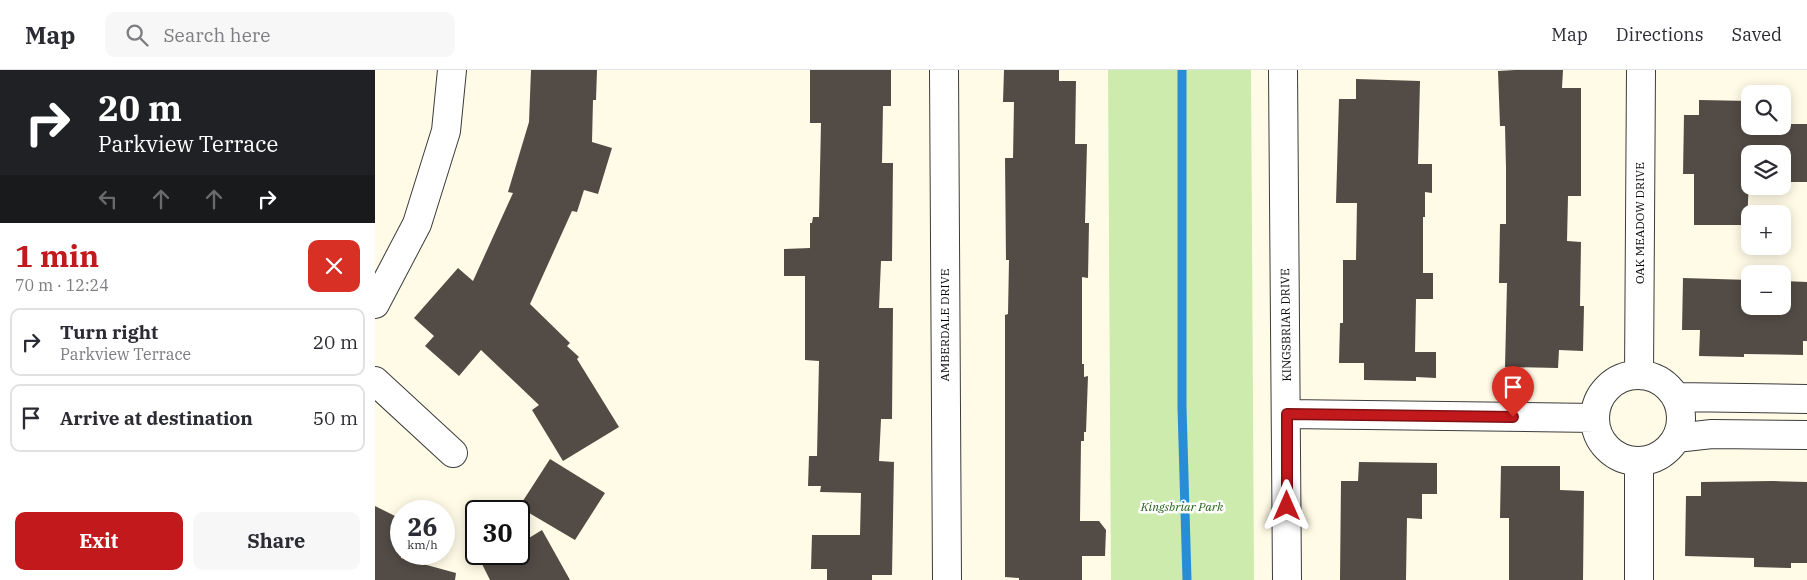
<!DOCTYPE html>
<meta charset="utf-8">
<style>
:root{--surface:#fff;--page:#f7f7f7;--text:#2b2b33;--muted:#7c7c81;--line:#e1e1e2;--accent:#c2191c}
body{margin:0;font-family:"IBM Plex Serif",serif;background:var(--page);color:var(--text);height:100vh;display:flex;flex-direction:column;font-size:19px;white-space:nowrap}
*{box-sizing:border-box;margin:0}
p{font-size:16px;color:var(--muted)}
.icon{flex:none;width:28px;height:28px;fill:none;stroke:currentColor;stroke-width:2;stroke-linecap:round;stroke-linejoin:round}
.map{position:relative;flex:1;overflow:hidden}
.sheet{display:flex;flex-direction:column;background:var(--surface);width:375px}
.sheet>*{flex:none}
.guide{background:#202124;color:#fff;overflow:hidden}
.buttons{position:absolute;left:1366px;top:15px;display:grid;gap:10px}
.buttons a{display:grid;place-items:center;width:50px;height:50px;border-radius:10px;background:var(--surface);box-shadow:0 2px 12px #0003;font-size:25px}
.speed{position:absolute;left:15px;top:430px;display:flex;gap:10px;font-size:25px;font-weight:700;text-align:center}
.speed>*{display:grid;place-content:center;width:65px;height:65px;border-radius:50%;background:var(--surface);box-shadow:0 2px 12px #0003;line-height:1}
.speed small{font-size:12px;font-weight:400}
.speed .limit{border:2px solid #111;border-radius:8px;background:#fff;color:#111}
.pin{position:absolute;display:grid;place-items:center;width:42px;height:42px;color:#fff;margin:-51px -21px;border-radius:50% 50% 50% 0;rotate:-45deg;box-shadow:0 0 5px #0007}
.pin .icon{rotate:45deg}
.me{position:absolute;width:55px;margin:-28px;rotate:0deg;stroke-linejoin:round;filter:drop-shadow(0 0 4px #0008)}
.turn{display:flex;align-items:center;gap:18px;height:105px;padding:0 15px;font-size:22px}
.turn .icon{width:65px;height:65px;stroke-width:2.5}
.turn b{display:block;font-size:35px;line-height:42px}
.lanes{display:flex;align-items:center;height:48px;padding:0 15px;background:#0003;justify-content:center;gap:25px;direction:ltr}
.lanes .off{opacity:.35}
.round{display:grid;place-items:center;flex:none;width:52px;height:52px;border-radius:10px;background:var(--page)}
.headline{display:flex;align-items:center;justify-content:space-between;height:85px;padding:0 15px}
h1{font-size:30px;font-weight:700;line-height:38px;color:var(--accent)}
.primary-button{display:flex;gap:10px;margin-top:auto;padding:10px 15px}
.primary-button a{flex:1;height:58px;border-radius:10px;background:var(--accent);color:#fff;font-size:20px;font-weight:700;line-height:58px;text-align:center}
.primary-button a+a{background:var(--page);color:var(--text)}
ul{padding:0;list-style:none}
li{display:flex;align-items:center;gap:15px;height:68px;margin:0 10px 8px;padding:0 5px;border:2px solid var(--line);border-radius:10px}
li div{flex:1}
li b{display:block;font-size:19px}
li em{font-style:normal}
header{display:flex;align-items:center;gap:30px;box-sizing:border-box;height:70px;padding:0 25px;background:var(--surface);border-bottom:1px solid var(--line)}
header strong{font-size:24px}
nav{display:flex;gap:28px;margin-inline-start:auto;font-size:18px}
.search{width:350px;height:45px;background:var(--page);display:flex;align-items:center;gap:12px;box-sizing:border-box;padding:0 18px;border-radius:10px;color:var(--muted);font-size:19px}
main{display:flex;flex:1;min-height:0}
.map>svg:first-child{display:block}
.green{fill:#ccebad}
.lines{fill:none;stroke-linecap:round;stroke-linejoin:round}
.stream{stroke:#288cd7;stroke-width:9}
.building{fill:#534b45}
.minor-casing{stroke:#3c3c3c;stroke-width:30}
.minor{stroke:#fff;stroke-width:28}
.route-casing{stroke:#7e1012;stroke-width:12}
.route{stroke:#c2191c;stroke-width:9}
.labels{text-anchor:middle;stroke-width:5;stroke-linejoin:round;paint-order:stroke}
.street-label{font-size:12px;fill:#090909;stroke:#fff}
.park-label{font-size:12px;font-style:italic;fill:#256417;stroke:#fff}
</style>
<header>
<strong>Map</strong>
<div class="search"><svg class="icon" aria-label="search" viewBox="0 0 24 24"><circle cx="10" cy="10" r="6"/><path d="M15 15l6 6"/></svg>Search here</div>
<nav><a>Map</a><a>Directions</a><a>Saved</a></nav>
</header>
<main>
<section class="sheet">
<div class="guide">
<div class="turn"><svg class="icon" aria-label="right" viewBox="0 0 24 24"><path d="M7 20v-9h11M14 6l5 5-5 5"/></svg><div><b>20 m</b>Parkview Terrace</div></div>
<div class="lanes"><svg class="icon off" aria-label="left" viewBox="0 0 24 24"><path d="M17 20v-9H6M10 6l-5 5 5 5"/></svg><svg class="icon off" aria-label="ahead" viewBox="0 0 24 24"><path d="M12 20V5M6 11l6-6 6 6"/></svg><svg class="icon off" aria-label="ahead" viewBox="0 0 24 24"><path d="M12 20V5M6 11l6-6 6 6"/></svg><svg class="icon" aria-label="right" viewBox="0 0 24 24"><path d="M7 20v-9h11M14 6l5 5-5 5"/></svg></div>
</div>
<div class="headline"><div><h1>1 min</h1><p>70 m · 12:24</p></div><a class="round" style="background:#d93025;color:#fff"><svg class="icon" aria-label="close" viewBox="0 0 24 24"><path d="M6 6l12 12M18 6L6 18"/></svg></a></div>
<ul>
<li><svg class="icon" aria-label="right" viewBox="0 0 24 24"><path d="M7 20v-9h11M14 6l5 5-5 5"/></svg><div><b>Turn right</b><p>Parkview Terrace</p></div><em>20 m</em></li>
<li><svg class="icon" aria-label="arrive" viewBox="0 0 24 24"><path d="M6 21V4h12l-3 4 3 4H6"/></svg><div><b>Arrive at destination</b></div><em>50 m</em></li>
</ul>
<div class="primary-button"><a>Exit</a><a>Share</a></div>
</section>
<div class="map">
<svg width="1432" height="510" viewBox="0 0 1432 510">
<rect width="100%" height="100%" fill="#fffbe6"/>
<path class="green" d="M 733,0 L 876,0 L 879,510 L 736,510 Z"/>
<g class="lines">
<path class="stream" d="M 807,0 L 807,337 L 812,510"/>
</g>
<path class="building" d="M 156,0 L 222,0 L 221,30 L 218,30 L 217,72 L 237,78 L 223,124 L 209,120 L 202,142 L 197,141 L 155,234 L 195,273 L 192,276 L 204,287 L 202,289 L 244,357 L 188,391 L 157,340 L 164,335 L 106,280 L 84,306 L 50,276 L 59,266 L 39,248 L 83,198 L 98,211 L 138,123 L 133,122 L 154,52 Z
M 435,0 L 516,0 L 516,36 L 508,36 L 507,93 L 518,93 L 517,191 L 506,191 L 504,238 L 518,238 L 517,349 L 506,349 L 504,391 L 519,392 L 517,505 L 497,505 L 497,510 L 452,510 L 452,499 L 436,499 L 437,465 L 485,465 L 486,423 L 445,422 L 446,416 L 433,416 L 434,386 L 442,386 L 444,291 L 430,290 L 430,206 L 409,206 L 409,179 L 435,178 L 435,153 L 437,153 L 438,147 L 444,147 L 446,53 L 435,53 Z
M 629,0 L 684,0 L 684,11 L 701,11 L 700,74 L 712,74 L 710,153 L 714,153 L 713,208 L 707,207 L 707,294 L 709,294 L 709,307 L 713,306 L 711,362 L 709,362 L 709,371 L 706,371 L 705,451 L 724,451 L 731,460 L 730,486 L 707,486 L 707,510 L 644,510 L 644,508 L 630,507 L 630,245 L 633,244 L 634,190 L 631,190 L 630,88 L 638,88 L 639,32 L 628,32 Z
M 1140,0 L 1188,0 L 1187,18 L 1206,18 L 1206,126 L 1193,126 L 1192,171 L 1206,172 L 1205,236 L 1209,236 L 1208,281 L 1184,280 L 1183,298 L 1130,297 L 1132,213 L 1124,213 L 1125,154 L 1131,154 L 1131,98 L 1130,56 L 1125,56 L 1123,1 Z
M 981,9 L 1045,11 L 1043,94 L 1057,94 L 1057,123 L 1050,122 L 1050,147 L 1048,147 L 1048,203 L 1058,203 L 1058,229 L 1041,229 L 1040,282 L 1061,282 L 1061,308 L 1041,307 L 1041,311 L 989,310 L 989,293 L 964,293 L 965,253 L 968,253 L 968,190 L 981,190 L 982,133 L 961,133 L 964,29 L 981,29 Z
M 1324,30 L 1375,31 L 1375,56 L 1408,56 L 1408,31 L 1415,31 L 1414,54 L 1432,54 L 1432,112 L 1408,112 L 1408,84 L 1375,84 L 1372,155 L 1319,155 L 1319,104 L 1308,104 L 1309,45 L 1324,45 Z
M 1308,208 L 1375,210 L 1375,236 L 1408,236 L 1408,211 L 1432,212 L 1432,271 L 1428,271 L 1428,285 L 1369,284 L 1369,287 L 1324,286 L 1325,260 L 1307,260 Z
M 175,389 L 230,423 L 200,470 L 144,437 Z
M 984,392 L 1062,393 L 1062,424 L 1047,424 L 1047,449 L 1032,448 L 1031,510 L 965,510 L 966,411 L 983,411 Z
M 1126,396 L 1185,396 L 1185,420 L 1209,421 L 1208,510 L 1134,510 L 1134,448 L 1125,448 Z
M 1398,411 L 1432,412 L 1432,493 L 1416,493 L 1416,498 L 1379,497 L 1379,488 L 1310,486 L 1311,426 L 1326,426 L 1326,412 Z
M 0,436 L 26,449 L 26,488 L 81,503 L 80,510 L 0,510 Z
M 167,460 L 195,510 L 115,510 L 107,494 L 126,484 L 144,484 L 144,474 Z"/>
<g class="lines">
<defs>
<path id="minor" d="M 569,0 L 572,510
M 908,0 L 912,510
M 0,234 L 42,154 L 71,61 L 77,0
M 1264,305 L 1266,0
M1220 348a43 43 0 1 1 86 0a43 43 0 1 1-86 0Z
M 0,311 L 78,383
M 1301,327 L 1432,329
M 912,344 L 1220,348
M 1301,368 L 1337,364 L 1432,365
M 1264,510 L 1264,392"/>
</defs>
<use href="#minor" class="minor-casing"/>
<use href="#minor" class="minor"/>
</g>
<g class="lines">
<defs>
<path id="route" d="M 912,436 L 912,344 L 1138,347"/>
</defs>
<use href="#route" class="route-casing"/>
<use href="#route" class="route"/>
</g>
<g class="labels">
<g class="street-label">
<text transform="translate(1265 153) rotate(-90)" y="4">OAK MEADOW DRIVE</text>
<text transform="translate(570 255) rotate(-90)" y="4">AMBERDALE DRIVE</text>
<text transform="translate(911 255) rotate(-91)" y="4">KINGSBRIAR DRIVE</text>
</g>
<g class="park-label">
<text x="807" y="441">Kingsbriar Park</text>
</g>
</g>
</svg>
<div class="buttons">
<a><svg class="icon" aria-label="search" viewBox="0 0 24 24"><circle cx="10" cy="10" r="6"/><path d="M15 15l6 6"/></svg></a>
<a><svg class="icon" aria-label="layers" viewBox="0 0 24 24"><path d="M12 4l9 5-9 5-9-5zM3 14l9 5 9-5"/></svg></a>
<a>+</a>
<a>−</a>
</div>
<div class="speed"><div>26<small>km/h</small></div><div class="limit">30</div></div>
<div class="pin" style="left:1138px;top:347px;background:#d93025"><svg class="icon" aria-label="arrive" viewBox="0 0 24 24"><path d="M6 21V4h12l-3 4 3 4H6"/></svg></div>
<svg class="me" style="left:912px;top:436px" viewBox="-20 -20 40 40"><path d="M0-17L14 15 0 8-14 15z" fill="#c2191c" stroke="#fff" stroke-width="4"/></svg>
</div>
</main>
